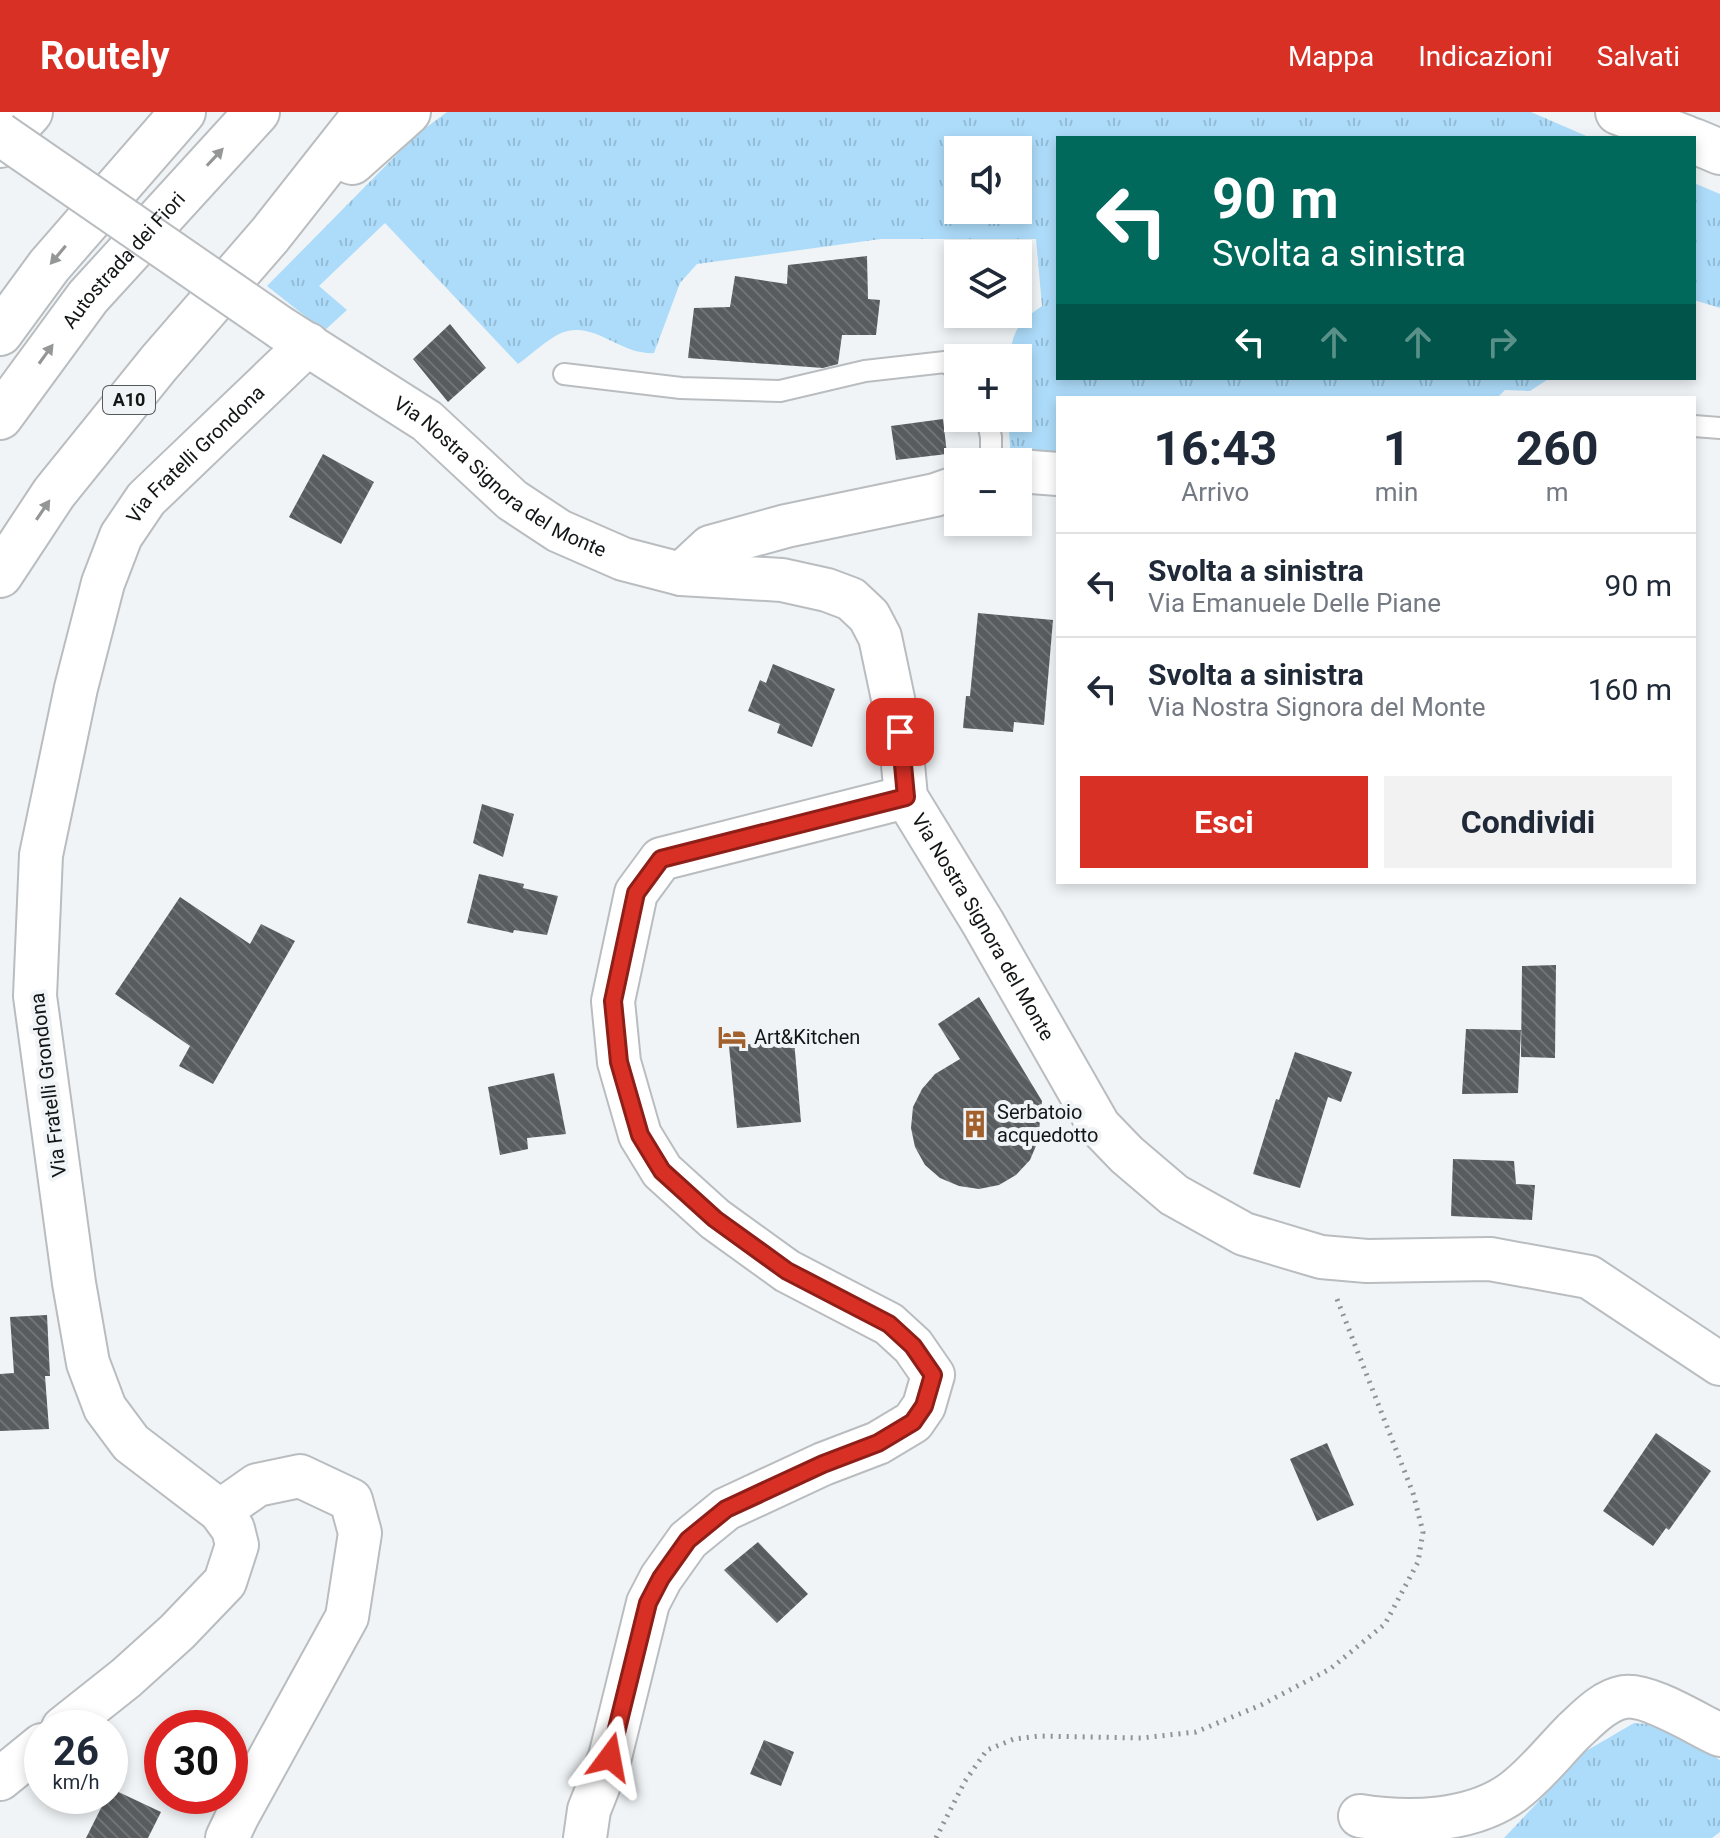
<!DOCTYPE html>
<html lang="it">
<meta charset="utf-8">
<style>
:root{--surface:#fff;--page:#f2f2f3;--text:#1f2937;--muted:#747a83;--line:#e0e1e3;--accent:#d93025}
body{margin:0;font-family:Roboto,sans-serif;background:var(--page);color:var(--text);height:100vh;display:flex;flex-direction:column;font-size:30px;white-space:nowrap}
*{box-sizing:border-box;margin:0}
p{font-size:26px;color:var(--muted)}
.icon{flex:none;width:44px;height:44px;fill:none;stroke:currentColor;stroke-width:2;stroke-linecap:round;stroke-linejoin:round}
.map{position:relative;flex:1;overflow:hidden}
.side{position:absolute;left:1056px;top:284px;width:640px;height:488px;display:flex;flex-direction:column;background:var(--surface);border-radius:0px;box-shadow:0 4px 12px #0003}
.side>*{flex:none}
.banner{position:absolute;left:1056px;top:24px;width:640px;height:244px;border-radius:0px;box-shadow:0 4px 12px #0003;background:#00695c;color:#fff;overflow:hidden}
.tools{position:absolute;left:944px;top:24px;display:grid;gap:16px}
.tools a{display:grid;place-items:center;width:88px;height:88px;border-radius:0px;background:var(--surface);box-shadow:0 4px 12px #0003;font-size:40px}
.speed{position:absolute;left:24px;top:1598px;display:flex;gap:16px;font-size:40px;font-weight:700;text-align:center}
.speed>*{display:grid;place-content:center;width:104px;height:104px;border-radius:50%;background:var(--surface);box-shadow:0 4px 12px #0003;line-height:1}
.speed small{font-size:20px;font-weight:400}
.speed .limit{border:12px solid #d22;background:#fff;color:#111}
.pin{position:absolute;display:grid;place-items:center;width:68px;height:68px;color:#fff;margin:-34px;border-radius:16px;box-shadow:0 4px 12px #0006}
.me{position:absolute;width:88px;margin:-44px;rotate:13deg;stroke-linejoin:round;filter:drop-shadow(0 0 6px #0008)}
.turn{display:flex;align-items:center;gap:28px;height:168px;padding:0 24px;font-size:36px}
.turn .icon{width:104px;height:104px;stroke-width:2.5}
.turn b{display:block;font-size:56px;line-height:68px}
.lanes{display:flex;align-items:center;height:76px;padding:0 24px;background:#0003;justify-content:center;gap:40px;direction:ltr}
.lanes .off{opacity:.35}
.eta{display:flex;justify-content:space-evenly;align-items:center;height:136px;text-align:center}
.eta b{font-size:48px;font-weight:700;line-height:56px}
.button{display:flex;gap:16px;margin-top:auto;padding:16px 24px}
.button a{flex:1;height:92px;border-radius:0px;background:var(--accent);color:#fff;font-size:32px;font-weight:700;line-height:92px;text-align:center}
.button a+a{background:var(--page);color:var(--text)}
ul{padding:0;list-style:none}
li{display:flex;align-items:center;gap:24px;height:104px;padding:0 24px;border-top:2px solid var(--line)}
li div{flex:1}
li b{display:block;font-size:30px}
li em{font-style:normal}
header{display:flex;align-items:center;gap:48px;box-sizing:border-box;height:112px;padding:0 40px;background:var(--accent);color:#fff}
header strong{font-size:38px}
nav{display:flex;gap:44px;margin-inline-start:auto;font-size:28px}
.map>svg:first-child{display:block}
.grass{fill:url(#grass-tufts);fill-rule:evenodd}
.building{fill:url(#building-back-hatch)}
.lines{fill:none;stroke-linecap:round;stroke-linejoin:round}
.lane-casing{stroke:#b9bdc0;stroke-width:24}
.street-casing{stroke:#b9bdc0;stroke-width:46}
.highway-casing{stroke:#b9bdc0;stroke-width:48}
.path{stroke:#909395;stroke-width:5;stroke-dasharray:2 6;stroke-linecap:butt}
.lane{stroke:#fff;stroke-width:20}
.street{stroke:#fff;stroke-width:42}
.highway{stroke:#fff;stroke-width:44}
.street-bridge-casing{stroke:#b9bdc0;stroke-width:46;stroke-linecap:butt}
.street-bridge{stroke:#fff;stroke-width:42}
.oneway{fill:#959696}
.route-casing{stroke:#8d1f18;stroke-width:20}
.route{stroke:#d93025;stroke-width:14}
.labels{text-anchor:middle;stroke-width:8;stroke-linejoin:round;paint-order:stroke}
.shield{fill:#f0f4f6;stroke:#555859;stroke-width:2}
.shield-label{font-size:18px;font-weight:bold;fill:#131516}
.street-label{font-size:20px;fill:#131516;stroke:#f0f4f6}
.poi-label{font-size:20px;fill:#131516;stroke:#f0f4f6;text-anchor:start}
</style>
<header>
<strong>Routely</strong>
<nav><a>Mappa</a><a>Indicazioni</a><a>Salvati</a></nav>
</header>
<div class="map">
<svg width="1720" height="1726" viewBox="0 0 1720 1726">
<defs>
<pattern id="grass-tufts" width="24" height="20" patternUnits="userSpaceOnUse" patternTransform="scale(2)"><rect width="24" height="20" fill="#addcfa"/><path d="M3 7l-1-3M5 7V3M7 7l1-3M15 17l-1-3M17 17v-4M19 17l1-3" fill="none" stroke="#94bcd6"/></pattern>
<pattern id="building-back-hatch" width="6" height="6" patternUnits="userSpaceOnUse" patternTransform="scale(2)"><rect width="6" height="6" fill="#595c5e"/><path d="M-1 5l2 2M0 0l6 6M5-1l2 2" fill="none" stroke="#717375"/></pattern>
</defs>
<rect width="100%" height="100%" fill="#f0f4f6"/>
<path class="grass" d="M 447,0 L 1531,0 L 1591,26 L 1058,26 L 1058,266 L 1550,266 L 1530,279 L 1505,278 L 1497,286 L 1058,286 L 1058,348 L 1011,347 L 1008,306 L 1018,306 L 1018,246 L 1010,246 C 1012,218 1020,209 1042,194 L 1036,127 L 881,127 L 697,152 L 680,171 L 654,241 C 620,244 593,206 559,222 C 545,229 531,243 518,252 L 385,111 L 319,174 L 347,198 L 324,219 L 267,174 L 416,23 ZM 958,38 L 1018,38 L 1018,98 L 958,98 Z
M 1694,71 L 1720,82 L 1720,196 L 1694,188 Z
M 1634,1611 L 1660,1613 L 1720,1648 L 1720,1720 L 1712,1726 L 1504,1726 L 1586,1639 Z"/>
<path class="building" d="M 867,144 L 868,187 L 880,188 L 876,223 L 842,223 L 838,252 L 823,256 L 688,246 L 694,196 L 730,195 L 735,164 L 787,172 L 788,153 Z
M 450,212 L 486,256 L 448,290 L 413,247 Z
M 943,307 L 947,342 L 896,348 L 891,314 Z
M 323,342 L 374,370 L 341,432 L 289,405 Z
M 978,501 L 1053,508 L 1044,613 L 1014,610 L 1013,620 L 963,616 L 966,584 L 970,584 Z
M 773,552 L 835,577 L 812,635 L 777,621 L 780,612 L 748,599 L 760,568 L 766,571 Z
M 482,692 L 514,702 L 503,745 L 473,731 Z
M 479,762 L 524,772 L 523,776 L 558,784 L 547,823 L 514,818 L 513,821 L 467,811 Z
M 180,785 L 250,832 L 261,812 L 295,829 L 213,972 L 179,954 L 190,934 L 115,882 Z
M 1556,853 L 1555,946 L 1521,945 L 1522,854 Z
M 979,885 L 1042,989 L 1038,1029 L 1030,1048 L 1016,1063 L 999,1073 L 979,1077 L 959,1074 L 940,1066 L 925,1053 L 915,1035 L 911,1016 L 913,995 L 922,977 L 935,962 L 960,947 L 938,912 Z
M 1466,917 L 1521,918 L 1518,981 L 1462,982 Z
M 794,928 L 801,1010 L 737,1016 L 729,934 Z
M 1295,940 L 1352,960 L 1341,990 L 1328,985 L 1300,1076 L 1253,1062 L 1276,987 L 1279,988 Z
M 554,961 L 566,1022 L 527,1026 L 528,1037 L 500,1043 L 488,975 Z
M 1453,1047 L 1514,1049 L 1516,1072 L 1535,1073 L 1532,1108 L 1451,1104 Z
M 47,1203 L 50,1264 L 45,1264 L 49,1317 L 0,1319 L 0,1262 L 14,1261 L 10,1205 Z
M 1656,1321 L 1711,1359 L 1669,1418 L 1666,1416 L 1653,1434 L 1603,1399 Z
M 1327,1331 L 1354,1393 L 1317,1409 L 1290,1347 Z
M 758,1430 L 808,1482 L 777,1511 L 724,1458 Z
M 764,1628 L 794,1640 L 781,1674 L 750,1662 Z
M 110,1676 L 161,1700 L 148,1726 L 86,1726 L 107,1684 L 110,1684 Z"/>
<g class="lines">
<defs>
<path id="lane" d="M 564,262 L 681,276 L 780,279 L 865,259 L 945,250 L 958,258
M 987,306 L 991,325 L 991,350
M 1694,314 L 1720,316"/>
<g id="street">
<path id="s1" d="M 281,216 L 427,309 L 512,388 L 559,419 L 623,447 L 681,462 L 782,468 L 827,478 L 851,487 L 869,504 L 880,525 L 900,620 L 906,685 L 983,811 L 1099,1014 L 1127,1043 L 1174,1083 L 1244,1122 L 1321,1145 L 1367,1149 L 1490,1147 L 1589,1165 L 1720,1252"/>
<path d="M 1018,359 L 1058,362"/>
<path d="M 681,462 L 710,435 L 786,414 L 935,383 L 958,375"/>
<path d="M 220,1399 L 257,1373 L 300,1364 L 351,1388 L 360,1421 L 347,1505 L 237,1705 L 227,1726"/>
<path id="s2" d="M 63,1616 L 126,1566 L 177,1520 L 225,1470 L 237,1433 L 233,1417 L 220,1399 L 131,1331 L 105,1296 L 88,1251 L 74,1171 L 35,884 L 41,743 L 76,576 L 103,471 L 121,424 L 146,387 L 308,232"/>
<path d="M 0,1667 L 42,1633"/>
<path d="M 1360,1704 C 1409,1712 1472,1710 1513,1680 C 1536,1663 1554,1639 1574,1619 C 1588,1606 1605,1588 1624,1585 C 1648,1581 1698,1613 1720,1623"/>
<path d="M 585,1726 L 589,1698 L 610,1645 L 648,1491 L 661,1466 L 688,1428 L 726,1397 L 823,1352 L 878,1331 L 913,1310 L 924,1294 L 933,1263 L 913,1234 L 889,1212 L 787,1159 L 715,1107 L 662,1059 L 640,1023 L 619,950 L 613,889 L 636,781 L 661,747 L 906,685"/>
</g>
<g id="highway">
<path d="M 1618,0 L 1686,26"/>
<path d="M 1694,29 L 1720,40"/>
<path d="M 0,33 L 30,0"/>
<path d="M 352,50 L 408,0"/>
<path d="M 0,221 L 49,154 L 183,0"/>
<path id="s3" d="M 0,305 L 88,185 L 257,0"/>
<path d="M 0,463 L 54,381 L 159,251 L 270,123 L 367,0"/>
</g>
</defs>
<use href="#lane" class="lane-casing"/>
<use href="#street" class="street-casing"/>
<use href="#highway" class="highway-casing"/>
<path class="path" d="M 936,1726 L 965,1669 L 987,1638 L 1014,1627 L 1038,1624 L 1141,1626 L 1196,1620 L 1261,1593 L 1330,1557 L 1385,1512 L 1418,1450 L 1423,1420 L 1413,1381 L 1337,1187"/>
<use href="#lane" class="lane"/>
<use href="#street" class="street"/>
<use href="#highway" class="highway"/>
<defs>
<path id="street-bridge" d="M 0,22 L 281,216"/>
</defs>
<use href="#street-bridge" class="street-bridge-casing"/>
<use href="#street-bridge" class="street-bridge"/>
</g>
<defs><path id="oneway-solid" d="M-6-.8H1V-3.2L6.5 0L1 3.2V.8H-6Z" transform="scale(2)"/></defs>
<g class="oneway">
<use href="#oneway-solid" transform="translate(215 45) rotate(-47)"/>
<use href="#oneway-solid" transform="translate(58 143) rotate(130)"/>
<use href="#oneway-solid" transform="translate(46 242) rotate(-54)"/>
<use href="#oneway-solid" transform="translate(43 398) rotate(-56)"/>
</g>
<g class="lines">
<defs>
<path id="route" d="M 610,1645 L 648,1491 L 661,1466 L 688,1428 L 726,1397 L 823,1352 L 878,1331 L 913,1310 L 924,1294 L 933,1263 L 913,1234 L 889,1212 L 787,1159 L 715,1107 L 662,1059 L 640,1023 L 619,950 L 613,889 L 636,781 L 661,747 L 906,685 L 900,620"/>
</defs>
<use href="#route" class="route-casing"/>
<use href="#route" class="route"/>
</g>
<defs>
<symbol id="hotel-bare" viewBox="-9 -9 18 18"><path d="M-6-4.5h1.5V1H6V5H4.5V3h-9V5H-6ZM-4 0a1.8 1.8 0 1 1 3.6 0ZM.5 0V-2.5h3Q6-2.5 6 0Z" fill="#a2612c" stroke="#f0f4f6" stroke-width="2.5" paint-order="stroke"/></symbol>
<symbol id="building-bare" viewBox="-9 -9 18 18"><path d="M-4-6H4V6H1V3H-1V6H-4ZM-2.5-4.3h1.7v1.8h-1.7ZM.8-4.3h1.7v1.8H.8ZM-2.5-1h1.7V.8h-1.7ZM.8-1h1.7V.8H.8Z" fill="#a2612c" stroke="#f0f4f6" stroke-width="2.5" paint-order="stroke"/></symbol>
</defs>
<g fill-rule="evenodd">
<use href="#hotel-bare" x="712" y="905" width="40" height="40"/>
<use href="#building-bare" x="955" y="992" width="40" height="40"/>
</g>
<g class="labels">
<rect class="shield" x="103" y="274" width="52" height="28" rx="6"/>
<g class="shield-label">
<text x="129" y="294">A10</text>
</g>
<g class="street-label">
<text dy="7" stroke="none"><textPath href="#s3" startOffset="200">Autostrada dei Fiori</textPath></text>
<text dy="7" stroke="none"><textPath href="#s2" startOffset="1452">Via Fratelli Grondona</textPath></text>
<text dy="7" stroke="none"><textPath href="#s1" startOffset="266">Via Nostra Signora del Monte</textPath></text>
<text dy="7" stroke="none"><textPath href="#s1" startOffset="1010">Via Nostra Signora del Monte</textPath></text>
<text transform="translate(48 973) rotate(-97)" y="7">Via Fratelli Grondona</text>
</g>
<g class="poi-label">
<text x="754" y="932">Art&amp;Kitchen</text>
<text x="997" y="1007">Serbatoio<tspan x="997" dy="23">acquedotto</tspan></text>
</g>
</g>
</svg>
<div class="tools">
<a><svg class="icon" aria-label="sound" viewBox="0 0 24 24"><path d="M4 9h4l5-4v14l-5-4H4zM17 9q2 3 0 6"/></svg></a>
<a><svg class="icon" aria-label="layers" viewBox="0 0 24 24"><path d="M12 4l9 5-9 5-9-5zM3 14l9 5 9-5"/></svg></a>
<a>+</a>
<a>−</a>
</div>
<div class="speed"><div>26<small>km/h</small></div><div class="limit">30</div></div>
<div class="pin" style="left:900px;top:620px;background:#d93025"><svg class="icon" aria-label="arrive" viewBox="0 0 24 24"><path d="M6 21V4h12l-3 4 3 4H6"/></svg></div>
<svg class="me" style="left:610px;top:1645px" viewBox="-20 -20 40 40"><path d="M0-17L14 15 0 8-14 15z" fill="#d93025" stroke="#fff" stroke-width="4"/></svg>
<div class="banner">
<div class="turn"><svg class="icon" aria-label="left" viewBox="0 0 24 24"><path d="M17 20v-9H6M10 6l-5 5 5 5"/></svg><div><b>90 m</b>Svolta a sinistra</div></div>
<div class="lanes"><svg class="icon" aria-label="left" viewBox="0 0 24 24"><path d="M17 20v-9H6M10 6l-5 5 5 5"/></svg><svg class="icon off" aria-label="ahead" viewBox="0 0 24 24"><path d="M12 20V5M6 11l6-6 6 6"/></svg><svg class="icon off" aria-label="ahead" viewBox="0 0 24 24"><path d="M12 20V5M6 11l6-6 6 6"/></svg><svg class="icon off" aria-label="right" viewBox="0 0 24 24"><path d="M7 20v-9h11M14 6l5 5-5 5"/></svg></div>
</div>
<section class="side">
<div class="eta">
<div><b>16:43</b><p>Arrivo</p></div>
<div><b>1</b><p>min</p></div>
<div><b>260</b><p>m</p></div>
</div>
<ul>
<li><svg class="icon" aria-label="left" viewBox="0 0 24 24"><path d="M17 20v-9H6M10 6l-5 5 5 5"/></svg><div><b>Svolta a sinistra</b><p>Via Emanuele Delle Piane</p></div><em>90 m</em></li>
<li><svg class="icon" aria-label="left" viewBox="0 0 24 24"><path d="M17 20v-9H6M10 6l-5 5 5 5"/></svg><div><b>Svolta a sinistra</b><p>Via Nostra Signora del Monte</p></div><em>160 m</em></li>
</ul>
<div class="button"><a>Esci</a><a>Condividi</a></div>
</section>
</div>
